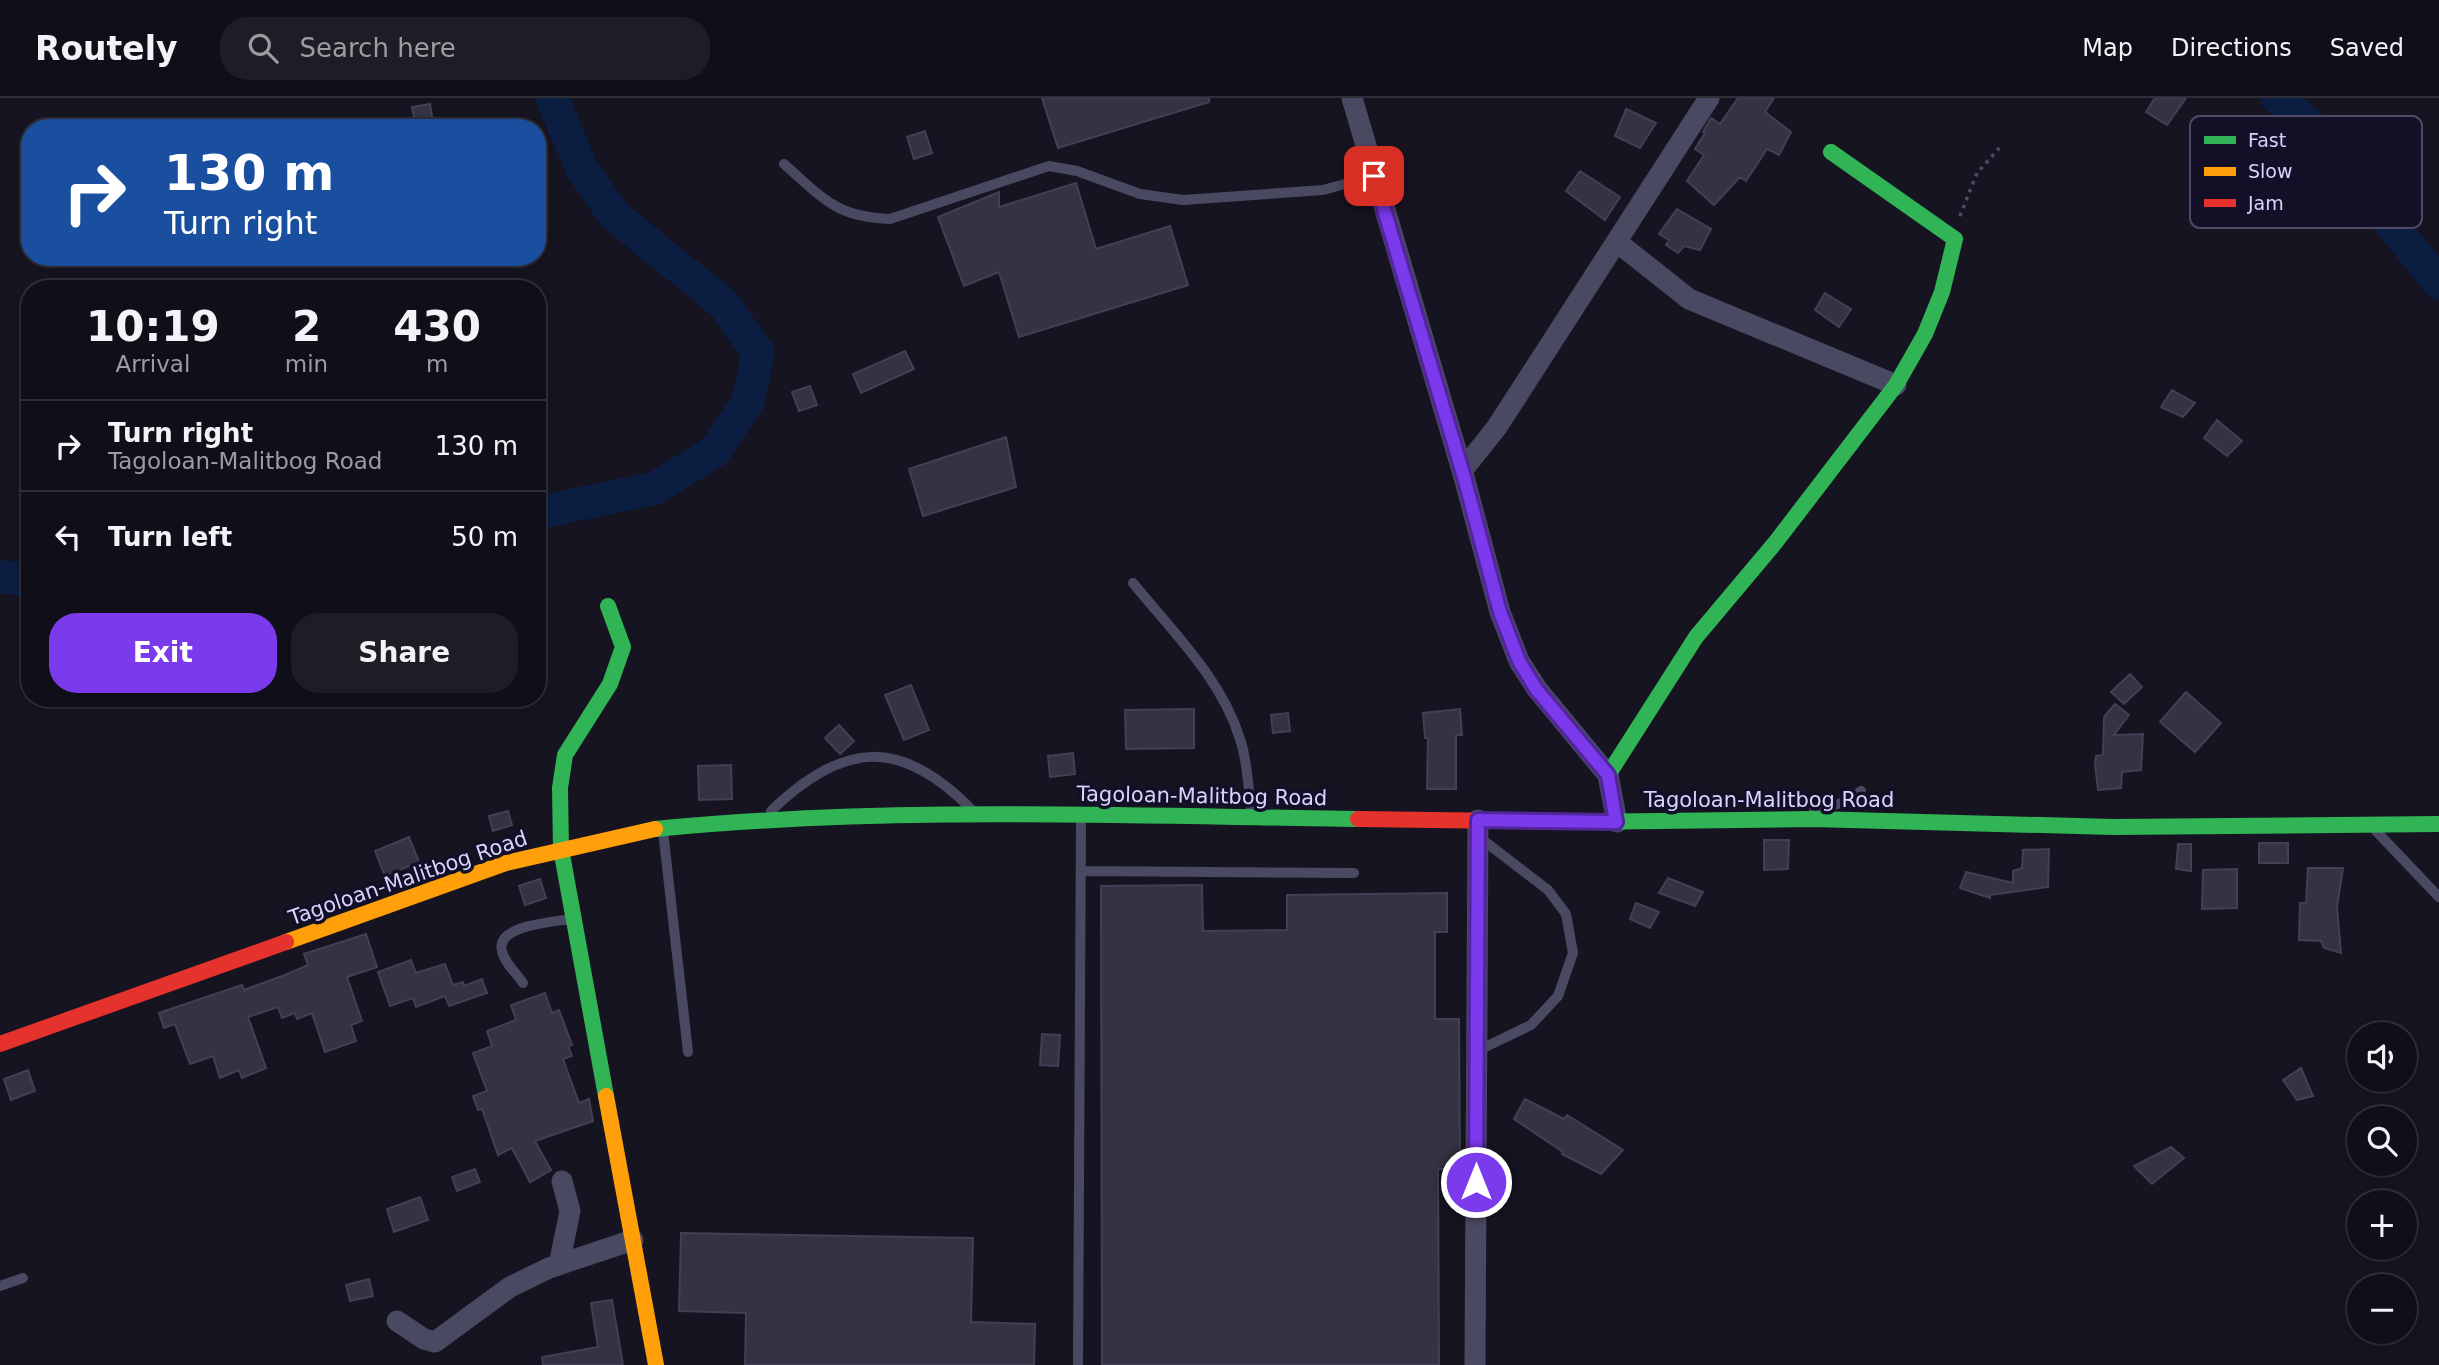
<!DOCTYPE html>
<meta charset="utf-8">
<style>
:root{--surface:#100f19;--page:#1e1d26;--text:#f1f3f6;--muted:#9c9ca2;--line:#302f38;--accent:#7c3aed}
body{margin:0;font-family:"DejaVu Sans",sans-serif;background:var(--page);color:var(--text);height:100vh;display:flex;flex-direction:column;font-size:26px;white-space:nowrap}
*{box-sizing:border-box;margin:0}
p{font-size:23px;color:var(--muted)}
.icon{flex:none;width:38px;height:38px;fill:none;stroke:currentColor;stroke-width:2;stroke-linecap:round;stroke-linejoin:round}
.map{position:relative;flex:1;overflow:hidden}
.details{position:absolute;left:21px;top:182px;width:525px;height:427px;display:flex;flex-direction:column;background:var(--surface);border-radius:28px;box-shadow:0 4px 10px #0003,0 0 0 2px var(--line)}
.details>*{flex:none}
.hud{position:absolute;left:21px;top:21px;width:525px;height:147px;border-radius:28px;box-shadow:0 4px 10px #0003,0 0 0 2px var(--line);background:#1a4fa0;color:#fff;overflow:hidden}
.tools{position:absolute;left:2347px;top:924px;display:grid;gap:14px}
.tools a{display:grid;place-items:center;width:70px;height:70px;border-radius:50%;background:var(--surface);box-shadow:0 4px 10px #0003,0 0 0 2px var(--line);font-size:35px}
.pin{position:absolute;display:grid;place-items:center;width:60px;height:60px;color:#fff;margin:-30px;border-radius:14px;box-shadow:0 4px 10px #0006}
.me{position:absolute;width:77px;margin:-38px;rotate:0deg;stroke-linejoin:round;filter:drop-shadow(0 0 5px #0008)}
.turn{display:flex;align-items:center;gap:24px;height:147px;padding:0 28px;font-size:32px}
.turn .icon{width:91px;height:91px;stroke-width:2.5}
.turn b{display:block;font-size:49px;line-height:60px}
.eta{display:flex;justify-content:space-evenly;align-items:center;height:119px;text-align:center}
.eta b{font-size:42px;font-weight:600;line-height:49px}
.button{display:flex;gap:14px;margin-top:auto;padding:14px 28px}
.button a{flex:1;height:80px;border-radius:28px;background:var(--accent);color:#fff;font-size:28px;font-weight:600;line-height:80px;text-align:center}
.button a+a{background:var(--page);color:var(--text)}
ul{padding:0;list-style:none}
li{display:flex;align-items:center;gap:21px;height:91px;padding:0 28px;border-top:2px solid var(--line)}
li div{flex:1}
li b{display:block;font-size:26px}
li em{font-style:normal}
header{display:flex;align-items:center;gap:42px;box-sizing:border-box;height:98px;padding:0 35px;background:var(--surface);border-bottom:2px solid var(--line)}
header strong{font-size:33px}
nav{display:flex;gap:38px;margin-inline-start:auto;font-size:24px}
.search{width:490px;height:63px;background:var(--page);display:flex;align-items:center;gap:18px;box-sizing:border-box;padding:0 24px;border-radius:28px;color:var(--muted);font-size:26px}
.map>svg:first-child{display:block}
.lines{fill:none;stroke-linecap:round;stroke-linejoin:round}
.river{stroke:#0b1e41;stroke-width:33}
.building{fill:#343243;stroke:#433f54;stroke-width:2}
.path{stroke:#44505f;stroke-width:3.5;stroke-dasharray:3.5 5;stroke-linecap:butt}
.lane{stroke:#4a4962;stroke-width:10}
.street{stroke:#4a4962;stroke-width:21}
.fast{stroke:#30b455;stroke-width:16}
.slow{stroke:#ff9f0a;stroke-width:16}
.jam{stroke:#e5322d;stroke-width:16}
.route-casing{stroke:#51269a;stroke-width:18}
.route{stroke:#7c3aed;stroke-width:12}
.labels{text-anchor:middle;stroke-width:7;stroke-linejoin:round;paint-order:stroke}
.street-label{font-size:21px;fill:#d9d4ff;stroke:#130f26}
.key{fill:#130f26;stroke:#4e4a67;stroke-width:2}
.key-label{font-size:19px;fill:#d9d4ff}
</style>
<header>
<strong>Routely</strong>
<div class="search"><svg class="icon" aria-label="search" viewBox="0 0 24 24"><circle cx="10" cy="10" r="6"/><path d="M15 15l6 6"/></svg>Search here</div>
<nav><a>Map</a><a>Directions</a><a>Saved</a></nav>
</header>
<div class="map">
<svg width="2439" height="1267" viewBox="0 0 2439 1267">
<rect width="100%" height="100%" fill="#161421"/>
<g class="lines">
<path class="river" d="M 2277,0 L 2312,29 L 2439,185
M 537,415 L 655,390 L 715,353 L 748,304 L 758,255 L 724,206 L 615,118 L 582,71 L 552,0
M 0,478 L 30,483"/>
</g>
<path class="building" d="M 1042,0 L 1209,0 L 1209,4 L 1058,50 Z
M 1738,0 L 1774,0 L 1765,14 L 1791,34 L 1779,57 L 1767,51 L 1746,83 L 1740,79 L 1714,107 L 1687,83 L 1704,57 L 1695,51 L 1705,35 L 1703,34 L 1711,20 L 1720,26 Z
M 2155,0 L 2186,0 L 2167,27 L 2146,14 Z
M 430,6 L 434,30 L 416,30 L 412,9 Z
M 1626,11 L 1656,25 L 1640,50 L 1615,38 Z
M 925,33 L 932,55 L 914,61 L 907,39 Z
M 1580,73 L 1620,99 L 1605,122 L 1566,93 Z
M 1076,85 L 1096,151 L 1170,128 L 1188,187 L 1019,239 L 999,174 L 964,188 L 938,119 L 999,94 L 999,109 Z
M 1677,111 L 1711,131 L 1700,152 L 1684,148 L 1678,155 L 1666,147 L 1669,142 L 1659,136 Z
M 1825,195 L 1851,211 L 1839,229 L 1815,212 Z
M 905,253 L 914,271 L 861,295 L 853,276 Z
M 810,288 L 817,307 L 799,313 L 792,294 Z
M 2172,292 L 2195,305 L 2183,319 L 2161,309 Z
M 2217,322 L 2242,343 L 2227,358 L 2204,340 Z
M 1006,339 L 1016,389 L 923,418 L 909,371 Z
M 2130,576 L 2142,589 L 2124,606 L 2111,594 Z
M 911,587 L 929,632 L 904,642 L 885,597 Z
M 2186,594 L 2221,625 L 2195,654 L 2160,624 Z
M 2115,606 L 2129,617 L 2114,637 L 2143,636 L 2141,672 L 2122,674 L 2121,690 L 2098,692 L 2095,665 L 2096,658 L 2103,657 L 2104,619 Z
M 1194,611 L 1194,650 L 1126,651 L 1125,612 Z
M 1460,611 L 1462,637 L 1456,637 L 1456,691 L 1427,691 L 1428,640 L 1425,640 L 1423,615 Z
M 1288,615 L 1290,633 L 1273,635 L 1271,617 Z
M 839,627 L 854,643 L 840,656 L 825,640 Z
M 1073,655 L 1075,676 L 1050,679 L 1048,658 Z
M 731,667 L 732,701 L 699,702 L 698,668 Z
M 508,713 L 512,727 L 493,733 L 489,718 Z
M 409,739 L 419,764 L 385,778 L 375,753 Z
M 1764,742 L 1789,742 L 1788,771 L 1764,772 Z
M 2259,745 L 2288,745 L 2288,765 L 2259,765 Z
M 2178,746 L 2191,746 L 2191,773 L 2176,771 Z
M 2049,751 L 2048,789 L 1990,797 L 1990,800 L 1960,790 L 1966,774 L 2013,785 L 2013,773 L 2022,770 L 2023,752 Z
M 2308,770 L 2343,770 L 2337,809 L 2341,855 L 2324,850 L 2321,843 L 2299,842 L 2300,805 L 2306,805 Z
M 2237,771 L 2237,810 L 2202,811 L 2203,772 Z
M 1668,780 L 1703,794 L 1695,808 L 1659,795 Z
M 540,781 L 546,800 L 525,807 L 519,788 Z
M 1202,787 L 1203,833 L 1287,832 L 1287,797 L 1447,795 L 1447,834 L 1435,834 L 1435,921 L 1459,921 L 1460,1071 L 1438,1071 L 1439,1267 L 1102,1267 L 1101,788 Z
M 1636,805 L 1659,814 L 1650,830 L 1630,821 Z
M 366,836 L 377,869 L 347,879 L 362,923 L 351,927 L 356,943 L 325,954 L 312,915 L 297,921 L 295,915 L 282,920 L 278,909 L 248,919 L 266,970 L 242,980 L 239,972 L 220,980 L 213,958 L 190,966 L 175,926 L 164,930 L 159,915 L 242,887 L 244,892 L 285,877 L 308,867 L 304,856 Z
M 411,862 L 416,875 L 445,866 L 453,887 L 463,884 L 464,888 L 482,881 L 487,895 L 449,908 L 445,898 L 416,909 L 413,900 L 390,908 L 378,874 Z
M 545,895 L 552,915 L 559,912 L 572,947 L 568,948 L 572,958 L 563,961 L 579,1005 L 589,1001 L 593,1023 L 535,1043 L 551,1072 L 530,1084 L 512,1050 L 498,1057 L 482,1011 L 478,1012 L 473,998 L 487,993 L 473,955 L 492,948 L 487,933 L 516,922 L 511,907 Z
M 1042,936 L 1060,937 L 1058,968 L 1040,967 Z
M 2301,970 L 2313,998 L 2297,1002 L 2283,982 Z
M 28,972 L 35,993 L 11,1002 L 4,981 Z
M 1525,1001 L 1564,1021 L 1567,1017 L 1623,1052 L 1601,1076 L 1562,1056 L 1563,1054 L 1514,1021 Z
M 2171,1049 L 2184,1060 L 2152,1086 L 2134,1068 Z
M 475,1071 L 480,1084 L 457,1093 L 452,1079 Z
M 420,1099 L 428,1122 L 394,1134 L 387,1111 Z
M 681,1135 L 973,1140 L 971,1224 L 1035,1226 L 1034,1267 L 745,1267 L 746,1215 L 679,1213 Z
M 369,1181 L 373,1198 L 350,1203 L 346,1187 Z
M 612,1202 L 623,1267 L 543,1267 L 542,1259 L 598,1249 L 591,1205 Z"/>
<g class="lines">
<path class="path" d="M 1960,118 L 1977,75 L 2002,47"/>
<path class="lane" d="M 784,66 C 823,100 835,119 890,121 L 1049,68 L 1077,73 L 1140,96 L 1183,102 L 1323,92 L 1374,78
M 1133,485 C 1173,534 1221,580 1240,641 C 1248,664 1248,692 1252,716
M 1814,712 L 1849,703 L 1861,693
M 771,713 C 843,643 901,639 972,712
M 663,733 L 688,954
M 2376,733 L 2439,799
M 1081,773 L 1354,775
M 523,885 C 517,876 504,864 502,853 C 495,827 554,824 571,821
M 1477,953 L 1531,927 L 1558,898 L 1573,855 L 1566,816 L 1548,792 L 1479,739
M 0,1188 L 23,1180
M 1078,1267 L 1081,720"/>
<path class="street" d="M 1352,0 L 1464,379 L 1500,514 L 1519,563 L 1537,591 L 1608,677 L 1617,724
M 1617,144 L 1689,201 L 1896,287
M 1462,373 L 1497,329 L 1709,0
M 559,1167 L 570,1113 L 562,1083
M 397,1223 L 424,1241 L 435,1244 L 510,1189 L 549,1170 L 633,1142
M 1475,1267 L 1478,722"/>
<path class="fast" d="M 1608,677 L 1696,539 L 1775,445 L 1896,287 L 1925,236 L 1942,194 L 1955,141 L 1831,54
M 1578,724 L 1812,721 L 2114,729 L 2439,726
M 655,731 C 888,708 1124,718 1358,721
M 606,998 L 561,751 L 560,690 L 565,657 L 610,586 L 623,549 L 608,508"/>
<path class="slow" d="M 286,844 L 506,765 L 655,731
M 606,998 L 656,1267"/>
<path class="jam" d="M 1358,721 L 1578,724
M 0,946 L 286,844"/>
</g>
<g class="lines">
<defs>
<path id="route" d="M 1374,78 L 1464,379 L 1500,514 L 1519,563 L 1536,591 L 1608,677 L 1616,724 L 1478,722 L 1476,1084"/>
</defs>
<use href="#route" class="route-casing"/>
<use href="#route" class="route"/>
</g>
<g class="labels">
<g class="street-label">
<text transform="translate(1202 698) rotate(1)" y="7">Tagoloan-Malitbog Road</text>
<text x="1769" y="709">Tagoloan-Malitbog Road</text>
<text transform="translate(408 780) rotate(-19)" y="7">Tagoloan-Malitbog Road</text>
</g>
</g>
<rect x="2190" y="18" width="232" height="112" rx="10" class="key"/>
<rect x="2204" y="38" width="32" height="8" fill="#30b455"/>
<rect x="2204" y="69" width="32" height="9" fill="#ff9f0a"/>
<rect x="2204" y="101" width="32" height="8" fill="#e5322d"/>
<g class="key-label">
<text x="2248" y="49">Fast</text>
<text x="2248" y="80">Slow</text>
<text x="2248" y="112">Jam</text>
</g>
</svg>
<div class="tools">
<a><svg class="icon" aria-label="sound" viewBox="0 0 24 24"><path d="M4 9h4l5-4v14l-5-4H4zM17 9q2 3 0 6"/></svg></a>
<a><svg class="icon" aria-label="search" viewBox="0 0 24 24"><circle cx="10" cy="10" r="6"/><path d="M15 15l6 6"/></svg></a>
<a>+</a>
<a>−</a>
</div>
<div class="pin" style="left:1374px;top:78px;background:#d93025"><svg class="icon" aria-label="arrive" viewBox="0 0 24 24"><path d="M6 21V4h12l-3 4 3 4H6"/></svg></div>
<svg class="me" style="left:1476px;top:1084px" viewBox="-20 -20 40 40"><circle r="17" fill="#7c3aed" stroke="#fff" stroke-width="3"/><path d="M0-11L8 9 0 5-8 9z" fill="#fff"/></svg>
<div class="hud">
<div class="turn"><svg class="icon" aria-label="right" viewBox="0 0 24 24"><path d="M7 20v-9h11M14 6l5 5-5 5"/></svg><div><b>130 m</b>Turn right</div></div>
</div>
<section class="details">
<div class="eta">
<div><b>10:19</b><p>Arrival</p></div>
<div><b>2</b><p>min</p></div>
<div><b>430</b><p>m</p></div>
</div>
<ul>
<li><svg class="icon" aria-label="right" viewBox="0 0 24 24"><path d="M7 20v-9h11M14 6l5 5-5 5"/></svg><div><b>Turn right</b><p>Tagoloan-Malitbog Road</p></div><em>130 m</em></li>
<li><svg class="icon" aria-label="left" viewBox="0 0 24 24"><path d="M17 20v-9H6M10 6l-5 5 5 5"/></svg><div><b>Turn left</b></div><em>50 m</em></li>
</ul>
<div class="button"><a>Exit</a><a>Share</a></div>
</section>
</div>
